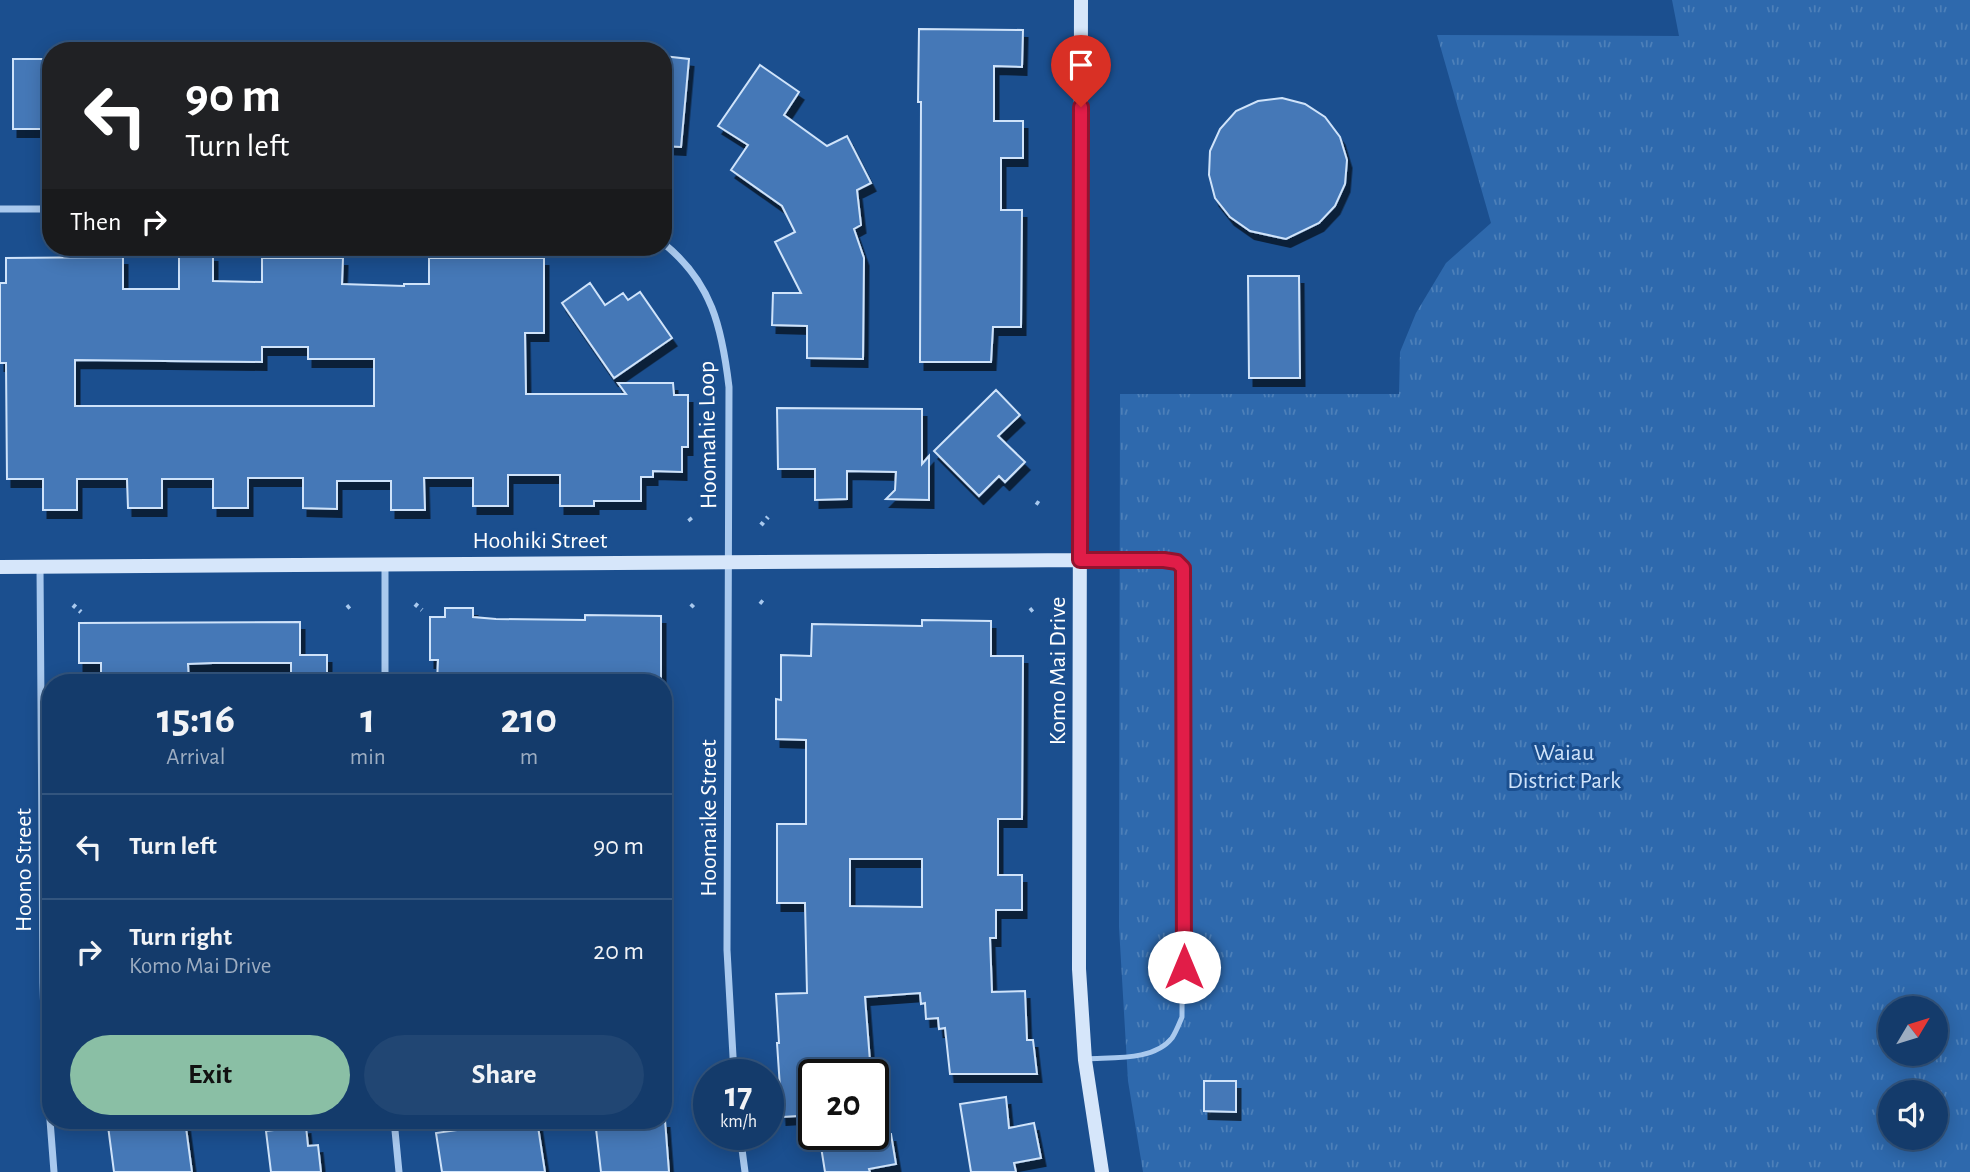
<!DOCTYPE html>
<style>
:root{--surface:#143b6b;--page:#214673;--text:#f1f3f6;--muted:#9dadc1;--line:#33557e;--accent:#8abfa5}
body{margin:0;font-family:"Alegreya Sans",sans-serif;background:var(--page);color:var(--text);height:100vh;display:flex;flex-direction:column;font-size:26px;white-space:nowrap}
*{box-sizing:border-box;margin:0}
p{font-size:23px;color:var(--muted)}
.icon{flex:none;width:38px;height:38px;fill:none;stroke:currentColor;stroke-width:2;stroke-linecap:round;stroke-linejoin:round}
.map{position:relative;flex:1;overflow:hidden}
.side{position:absolute;left:42px;top:674px;width:630px;height:455px;display:flex;flex-direction:column;background:var(--surface);border-radius:28px;box-shadow:0 4px 18px #0003,0 0 0 2px var(--line)}
.side>*{flex:none}
.hud{position:absolute;left:42px;top:42px;width:630px;height:214px;border-radius:28px;box-shadow:0 4px 18px #0003,0 0 0 2px var(--line);background:#202124;color:#fff;overflow:hidden}
.needle{width:46px;rotate:52deg}
.fabs{position:absolute;left:1878px;top:996px;display:grid;gap:14px}
.fabs a{display:grid;place-items:center;width:70px;height:70px;border-radius:50%;background:var(--surface);box-shadow:0 4px 18px #0003,0 0 0 2px var(--line);font-size:35px}
.speed{position:absolute;left:693px;top:1059px;display:flex;gap:14px;font-size:35px;font-weight:700;text-align:center}
.speed>*{display:grid;place-content:center;width:91px;height:91px;border-radius:50%;background:var(--surface);box-shadow:0 4px 18px #0003,0 0 0 2px var(--line);line-height:1}
.speed small{font-size:18px;font-weight:400}
.speed .limit{border:4px solid #111;border-radius:10px;background:#fff;color:#111}
.pin{position:absolute;display:grid;place-items:center;width:60px;height:60px;color:#fff;margin:-72px -30px;border-radius:50% 50% 50% 0;rotate:-45deg;box-shadow:0 0 7px #0007}
.pin .icon{rotate:45deg}
.me{position:absolute;width:77px;margin:-38px;rotate:0deg;stroke-linejoin:round;filter:drop-shadow(0 0 5px #0008)}
.turn{display:flex;align-items:center;gap:24px;height:147px;padding:0 28px;font-size:32px}
.turn .icon{width:91px;height:91px;stroke-width:2.5}
.turn b{display:block;font-size:49px;line-height:60px}
.then{display:flex;align-items:center;height:66px;padding:0 28px;background:#0003;gap:14px;font-size:26px}
.eta{display:flex;justify-content:space-evenly;align-items:center;height:119px;text-align:center}
.eta b{font-size:42px;font-weight:700;line-height:49px}
.primary-button{display:flex;gap:14px;margin-top:auto;padding:14px 28px}
.primary-button a{flex:1;height:80px;border-radius:42px;background:var(--accent);color:#111;font-size:28px;font-weight:700;line-height:80px;text-align:center}
.primary-button a+a{background:var(--page);color:var(--text)}
ul{padding:0;list-style:none}
li{display:flex;align-items:center;gap:21px;height:105px;padding:0 28px;border-top:2px solid var(--line)}
li div{flex:1}
li b{display:block;font-size:26px}
li em{font-style:normal}
.map>svg:first-child{display:block}
.grass{fill:url(#grass-tufts);fill-rule:evenodd}
.building{fill:#4478b7;stroke:#cfe3fa;stroke-width:2;fill-rule:evenodd;filter:url(#shadow)}
.lines{fill:none;stroke-linecap:round;stroke-linejoin:round}
.path{stroke:#a9c9ee;stroke-width:4.5;stroke-dasharray:3.5 5;stroke-linecap:butt}
.lane{stroke:#a9c9ee;stroke-width:5}
.street{stroke:#a9c9ee;stroke-width:7}
.secondary{stroke:#d6e6fa;stroke-width:14}
.route-casing{stroke:#92132f;stroke-width:18}
.route{stroke:#e11d48;stroke-width:12}
.labels{text-anchor:middle;stroke-width:6;stroke-linejoin:round;paint-order:stroke}
.street-label{font-size:24px;fill:#fff;stroke:#1b4f8f}
.park-label{font-size:24px;fill:#cfe3fa;stroke:#1b4f8f}
</style>
<div class="map">
<svg width="1970" height="1172" viewBox="0 0 1970 1172">
<defs>
<pattern id="grass-tufts" width="24" height="20" patternUnits="userSpaceOnUse" patternTransform="scale(1.75)"><rect width="24" height="20" fill="#2e69ad"/><path d="M3 7l-1-3M5 7V3M7 7l1-3M15 17l-1-3M17 17v-4M19 17l1-3" fill="none" stroke="#4d80b9"/></pattern>
<filter id="shadow"><feDropShadow dx="4.5" dy="8" stdDeviation="0" flood-color="#0009"/></filter>
</defs>
<rect width="100%" height="100%" fill="#1b4f8f"/>
<path class="grass" d="M 1672,0 L 1970,0 L 1970,1172 L 1143,1172 L 1128,1081 L 1119,927 L 1120,394 L 1399,394 L 1400,352 L 1416,313 L 1446,263 L 1491,223 L 1437,35 L 1679,36 ZM 1890,1008 L 1936,1008 L 1936,1054 L 1890,1054 ZM 1890,1092 L 1936,1092 L 1936,1138 L 1890,1138 Z"/>
<path class="building" d="M 919,29 L 1023,30 L 1022,67 L 994,66 L 994,121 L 1023,121 L 1023,158 L 1001,158 L 1001,210 L 1022,210 L 1021,327 L 993,327 L 991,362 L 920,362 L 921,102 L 918,102 Z
M 663,56 L 689,59 L 681,147 L 663,146 Z
M 13,59 L 51,59 L 51,129 L 13,129 Z
M 760,65 L 799,92 L 784,115 L 827,146 L 847,136 L 871,183 L 857,190 L 861,225 L 854,229 L 864,258 L 863,359 L 807,358 L 807,326 L 772,325 L 773,293 L 801,293 L 775,242 L 795,232 L 782,206 L 731,170 L 748,145 L 718,126 Z
M 1282,98 L 1305,104 L 1325,117 L 1340,137 L 1347,160 L 1345,184 L 1335,206 L 1319,223 L 1286,239 L 1250,231 L 1230,217 L 1215,198 L 1209,175 L 1210,151 L 1220,129 L 1236,111 L 1258,101 Z
M 179,253 L 213,254 L 213,281 L 262,282 L 262,258 L 343,258 L 342,284 L 404,286 L 404,284 L 429,284 L 429,258 L 544,258 L 544,333 L 525,333 L 526,394 L 626,394 L 618,383 L 673,383 L 674,395 L 688,395 L 688,447 L 682,447 L 682,472 L 653,471 L 653,477 L 641,477 L 641,501 L 594,501 L 594,506 L 560,506 L 560,475 L 508,475 L 508,506 L 473,506 L 473,478 L 424,478 L 425,510 L 391,510 L 391,481 L 337,481 L 337,509 L 303,508 L 303,478 L 248,478 L 248,508 L 213,508 L 213,479 L 162,479 L 162,508 L 128,508 L 127,479 L 77,479 L 77,510 L 43,510 L 43,479 L 7,479 L 6,363 L 0,363 L 0,283 L 6,283 L 6,258 L 123,257 L 123,289 L 179,289 ZM 262,347 L 308,347 L 308,359 L 374,359 L 374,406 L 75,406 L 75,360 L 262,362 Z
M 1248,276 L 1299,276 L 1300,378 L 1249,378 Z
M 590,283 L 605,305 L 623,293 L 628,300 L 640,292 L 672,338 L 614,378 L 562,303 Z
M 996,390 L 1020,415 L 998,436 L 1025,462 L 1005,482 L 999,476 L 979,496 L 934,451 Z
M 777,408 L 922,409 L 922,464 L 929,456 L 929,500 L 886,499 L 895,490 L 896,472 L 847,471 L 847,499 L 815,500 L 815,469 L 778,469 Z
M 445,608 L 473,608 L 473,617 L 496,619 L 585,620 L 585,615 L 661,616 L 661,682 L 437,682 L 438,660 L 430,660 L 430,617 L 445,617 Z
M 922,620 L 991,621 L 991,656 L 1023,656 L 1022,819 L 998,819 L 998,875 L 1022,875 L 1022,910 L 996,910 L 996,938 L 990,938 L 992,992 L 1025,991 L 1027,1040 L 1033,1040 L 1037,1074 L 950,1074 L 945,1028 L 939,1029 L 938,1018 L 926,1019 L 925,1003 L 921,1004 L 920,993 L 865,997 L 871,1074 L 814,1074 L 814,1115 L 782,1117 L 777,1043 L 779,1043 L 776,994 L 807,993 L 805,903 L 777,903 L 777,824 L 806,824 L 806,740 L 776,739 L 776,699 L 781,700 L 781,655 L 811,656 L 812,624 L 922,626 ZM 850,859 L 922,859 L 922,907 L 850,906 Z
M 300,622 L 300,655 L 327,655 L 327,682 L 291,682 L 291,663 L 213,663 L 188,664 L 189,682 L 101,682 L 101,663 L 79,663 L 79,623 Z
M 1204,1081 L 1236,1081 L 1236,1112 L 1204,1111 Z
M 1006,1097 L 1009,1128 L 1034,1123 L 1041,1158 L 1014,1163 L 1016,1172 L 971,1172 L 960,1104 Z
M 159,1120 L 185,1120 L 192,1172 L 114,1172 L 108,1126 Z
M 528,1120 L 537,1120 L 545,1172 L 442,1172 L 436,1133 Z
M 595,1120 L 665,1120 L 669,1172 L 601,1172 Z
M 306,1126 L 308,1146 L 318,1145 L 321,1172 L 271,1172 L 266,1131 Z
M 819,1134 L 891,1134 L 896,1164 L 869,1169 L 870,1172 L 825,1172 Z"/>
<g class="lines">
<path class="path" d="M 1036,502 L 1042,506
M 689,518 L 694,524
M 761,525 L 768,517
M 760,601 L 766,606
M 415,604 L 422,610
M 73,605 L 81,612
M 691,607 L 697,601
M 347,608 L 353,603
M 1030,611 L 1036,606"/>
<path class="lane" d="M 1083,560 C 1100,560 1168,556 1179,564 C 1184,568 1184,574 1184,580 L 1182,1017 C 1179,1024 1176,1032 1172,1038 C 1154,1061 1113,1057 1086,1059"/>
<path class="street" d="M 0,209 L 51,209
M 663,243 C 712,282 722,328 729,387 L 727,950 L 734,1074
M 40,567 L 43,983 L 45,1055 L 54,1172
M 385,682 L 385,565
M 394,1120 L 399,1172
M 740,1134 L 745,1172"/>
<path class="secondary" d="M 1081,0 L 1079,969 L 1085,1060 L 1102,1172
M 0,567 L 1080,560"/>
</g>
<g class="lines">
<defs>
<path id="route" d="M 1081,107 L 1080,560 L 1164,560 L 1177,562 L 1183,568 L 1184,967"/>
</defs>
<use href="#route" class="route-casing"/>
<use href="#route" class="route"/>
</g>
<g class="labels">
<g class="street-label">
<text transform="translate(707 435) rotate(-91)" y="8">Hoomahie Loop</text>
<text x="540" y="548">Hoohiki Street</text>
<text transform="translate(1057 671) rotate(-90)" y="8">Komo Mai Drive</text>
<text transform="translate(708 818) rotate(-90)" y="8">Hoomaike Street</text>
<text transform="translate(23 870) rotate(-90)" y="8">Hoono Street</text>
</g>
<g class="park-label">
<text x="1564" y="760">Waiau<tspan x="1564" dy="28">District Park</tspan></text>
</g>
</g>
</svg>
<div class="fabs">
<a><svg class="needle" viewBox="-14 -14 28 28"><path d="M0-13l5 13h-10z" fill="#e53935"/><path d="M0 13l5-13h-10z" fill="#9dadc1"/></svg></a>
<a><svg class="icon" aria-label="sound" viewBox="0 0 24 24"><path d="M4 9h4l5-4v14l-5-4H4zM17 9q2 3 0 6"/></svg></a>
</div>
<div class="speed"><div>17<small>km/h</small></div><div class="limit">20</div></div>
<div class="pin" style="left:1081px;top:107px;background:#d93025"><svg class="icon" aria-label="arrive" viewBox="0 0 24 24"><path d="M6 21V4h12l-3 4 3 4H6"/></svg></div>
<svg class="me" style="left:1184px;top:967px" viewBox="-20 -20 40 40"><circle r="19" fill="#fff"/><path d="M0-13L10 11 0 6-10 11z" fill="#e11d48"/></svg>
<div class="hud">
<div class="turn"><svg class="icon" aria-label="left" viewBox="0 0 24 24"><path d="M17 20v-9H6M10 6l-5 5 5 5"/></svg><div><b>90 m</b>Turn left</div></div>
<div class="then">Then<svg class="icon" aria-label="right" viewBox="0 0 24 24"><path d="M7 20v-9h11M14 6l5 5-5 5"/></svg></div>
</div>
<section class="side">
<div class="eta">
<div><b>15:16</b><p>Arrival</p></div>
<div><b>1</b><p>min</p></div>
<div><b>210</b><p>m</p></div>
</div>
<ul>
<li><svg class="icon" aria-label="left" viewBox="0 0 24 24"><path d="M17 20v-9H6M10 6l-5 5 5 5"/></svg><div><b>Turn left</b></div><em>90 m</em></li>
<li><svg class="icon" aria-label="right" viewBox="0 0 24 24"><path d="M7 20v-9h11M14 6l5 5-5 5"/></svg><div><b>Turn right</b><p>Komo Mai Drive</p></div><em>20 m</em></li>
</ul>
<div class="primary-button"><a>Exit</a><a>Share</a></div>
</section>
</div>
